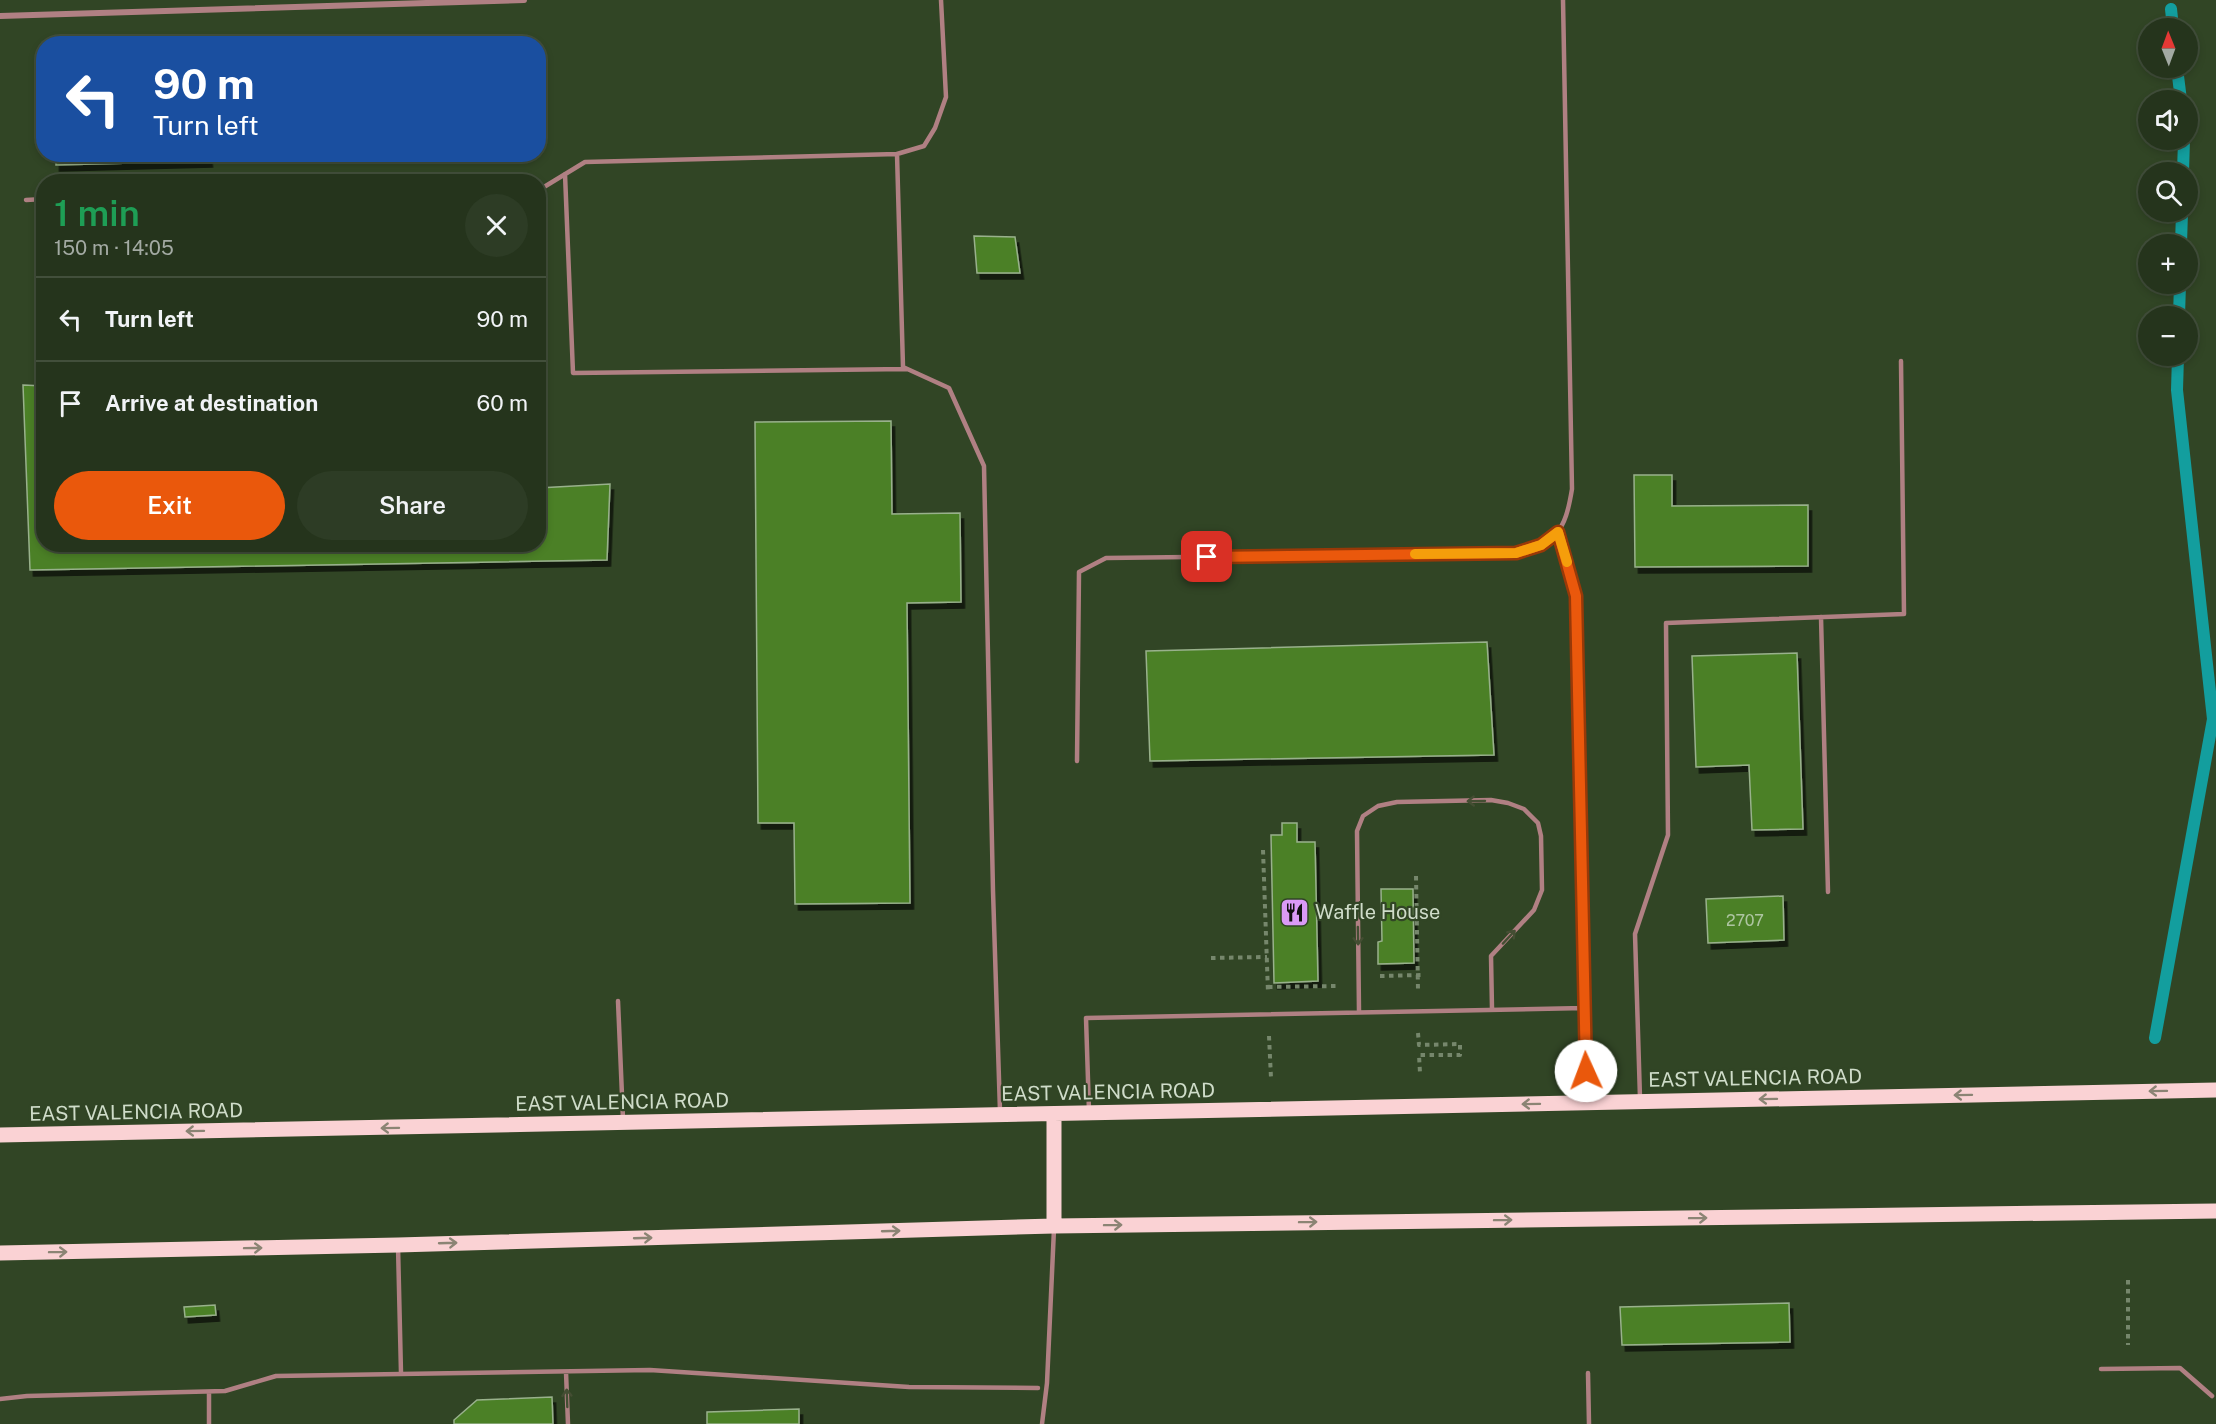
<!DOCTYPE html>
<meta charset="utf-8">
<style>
:root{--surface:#25341c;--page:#2d3c25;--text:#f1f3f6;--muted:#a3aaa3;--line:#424f3b;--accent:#ea580c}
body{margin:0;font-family:"Public Sans",sans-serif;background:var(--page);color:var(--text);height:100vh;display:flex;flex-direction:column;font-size:22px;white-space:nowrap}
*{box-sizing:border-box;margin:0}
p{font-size:20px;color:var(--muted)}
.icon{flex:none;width:33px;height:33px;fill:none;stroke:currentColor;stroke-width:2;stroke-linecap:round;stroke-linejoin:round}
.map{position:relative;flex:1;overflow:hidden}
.details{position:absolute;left:36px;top:174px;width:510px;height:378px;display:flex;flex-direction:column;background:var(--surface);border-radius:24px;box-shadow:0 3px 9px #0003,0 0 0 2px var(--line)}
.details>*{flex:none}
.top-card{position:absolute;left:36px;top:36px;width:510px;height:126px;border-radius:24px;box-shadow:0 3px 9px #0003,0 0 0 2px var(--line);background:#1a4fa0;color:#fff;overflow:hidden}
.needle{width:39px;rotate:359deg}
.buttons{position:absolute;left:2138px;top:18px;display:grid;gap:12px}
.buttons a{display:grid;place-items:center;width:60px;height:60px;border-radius:50%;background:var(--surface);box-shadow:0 3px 9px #0003,0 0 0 2px var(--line);font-size:30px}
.pin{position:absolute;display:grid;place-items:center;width:51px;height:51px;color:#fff;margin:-26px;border-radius:12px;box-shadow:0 3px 9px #0006}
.me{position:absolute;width:66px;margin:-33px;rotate:358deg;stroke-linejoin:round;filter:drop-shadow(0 0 4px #0008)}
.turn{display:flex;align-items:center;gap:21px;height:126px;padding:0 18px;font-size:27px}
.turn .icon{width:78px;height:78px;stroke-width:2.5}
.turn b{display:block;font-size:42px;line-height:51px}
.round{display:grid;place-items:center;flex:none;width:63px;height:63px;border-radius:32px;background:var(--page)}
.headline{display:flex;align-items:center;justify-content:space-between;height:102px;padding:0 18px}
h1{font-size:36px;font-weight:600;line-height:45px;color:#1e9e55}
.action{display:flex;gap:12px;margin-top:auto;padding:12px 18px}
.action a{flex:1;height:69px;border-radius:36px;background:var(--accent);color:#fff;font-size:24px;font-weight:600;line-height:69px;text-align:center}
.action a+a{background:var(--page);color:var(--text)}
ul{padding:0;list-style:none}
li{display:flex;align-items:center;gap:18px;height:84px;padding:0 18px;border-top:2px solid var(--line)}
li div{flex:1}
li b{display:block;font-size:22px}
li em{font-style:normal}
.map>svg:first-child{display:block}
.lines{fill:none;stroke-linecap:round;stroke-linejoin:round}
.stream{stroke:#139e9e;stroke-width:12}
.building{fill:#4b8028;stroke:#99b18c;stroke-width:1.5;filter:url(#shadow)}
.path{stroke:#76876c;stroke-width:4;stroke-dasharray:4.5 4.5;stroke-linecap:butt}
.service{stroke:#b08083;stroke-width:4.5}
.minor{stroke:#b08083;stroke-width:6}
.primary{stroke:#fad2d4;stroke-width:15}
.oneway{stroke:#444e33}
.oneway2{stroke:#8b8474}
.route-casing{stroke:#983908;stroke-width:15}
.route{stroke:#ea580c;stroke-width:10}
.slow{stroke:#f59e0b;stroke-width:10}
.labels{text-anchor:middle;stroke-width:4.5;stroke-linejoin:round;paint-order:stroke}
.number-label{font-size:16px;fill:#aec5a1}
.poi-label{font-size:20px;fill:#cfdcc9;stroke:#314525;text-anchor:start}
.street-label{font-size:20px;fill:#cfdcc9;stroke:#314525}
</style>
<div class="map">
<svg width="2216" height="1424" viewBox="0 0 2216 1424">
<defs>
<filter id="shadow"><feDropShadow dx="3.5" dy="6" stdDeviation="0" flood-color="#0009"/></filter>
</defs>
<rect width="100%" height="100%" fill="#314525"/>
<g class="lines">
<path class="stream" d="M 2171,9 L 2173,28
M 2177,68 L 2181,100
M 2183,172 L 2184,140
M 2181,244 L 2182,212
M 2179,316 L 2180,284
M 2155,1038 L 2213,719 L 2177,390 L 2178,356"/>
</g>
<path class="building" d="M 56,154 L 208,154 L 209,161 L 56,165 Z
M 974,236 L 1015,237 L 1020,273 L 977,273 Z
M 23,385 L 44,386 L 44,544 L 538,544 L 538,488 L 610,484 L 607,560 L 30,570 Z
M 891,421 L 892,514 L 960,513 L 961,602 L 907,603 L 910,903 L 795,904 L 794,823 L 758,823 L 755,422 Z
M 1634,475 L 1672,475 L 1672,506 L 1808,505 L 1808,566 L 1635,567 Z
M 1487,642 L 1494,755 L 1150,761 L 1146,651 Z
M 1797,653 L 1803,829 L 1752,830 L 1749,765 L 1696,767 L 1692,656 Z
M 1282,823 L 1297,823 L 1297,842 L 1315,842 L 1318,981 L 1274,983 L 1271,835 L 1282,835 Z
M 1381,889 L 1413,889 L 1414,963 L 1378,964 L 1378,942 L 1382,941 Z
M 1783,896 L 1784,940 L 1708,943 L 1706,899 Z
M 1789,1303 L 1790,1342 L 1622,1345 L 1620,1307 Z
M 215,1305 L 216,1315 L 185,1317 L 184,1307 Z
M 552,1397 L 553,1424 L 454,1424 L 454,1420 L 477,1400 Z
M 799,1409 L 799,1424 L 707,1424 L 707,1412 Z"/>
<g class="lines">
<path class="path" d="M 1263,850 L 1268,993
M 1416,876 L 1418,990
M 1211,958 L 1267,957
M 1380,976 L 1423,975
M 1268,987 L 1336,986
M 1418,1033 L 1419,1045 L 1460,1044 L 1460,1055 L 1419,1055 L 1420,1073
M 1269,1036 L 1271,1078
M 2128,1280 L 2128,1345"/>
<path class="service" d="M 941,0 L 946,97 L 935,128 L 924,146 L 897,154 L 903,367 L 949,388 L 984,466 L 993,891 L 1000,1111
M 565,174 L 573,373 L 907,369
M 538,187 L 544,187 L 585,162 L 897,154
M 26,200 L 44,199
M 1559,532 L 1576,596 L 1587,1100
M 1821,617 L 1828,892
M 1077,761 L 1079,572 L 1106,558 L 1516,553 C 1557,541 1565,532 1572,489 L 1563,0
M 618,1001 L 623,1119
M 1359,1012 L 1357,831 L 1363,816 L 1378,806 L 1397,802 L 1491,800 L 1508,803 L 1524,809 L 1538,823 L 1541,836 L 1542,890 L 1534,910 L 1491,956 L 1492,1009
M 1640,1098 L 1635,934 L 1668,835 L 1666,623 L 1904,614 L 1901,361
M 1089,1111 L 1086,1018 L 1584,1008
M 398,1246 L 401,1373
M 2101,1369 L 2180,1368 L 2212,1396
M 566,1372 L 568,1424
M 1588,1373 L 1589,1424
M 209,1392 L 209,1424
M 0,1399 L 27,1396 L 225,1391 L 276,1376 L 650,1370 L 909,1387 L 1038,1388
M 1042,1424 L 1047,1383 L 1054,1229"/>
<path class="minor" d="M 0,16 L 524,0"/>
<path class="primary" d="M 1054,1114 L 1054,1226
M 0,1135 L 2216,1090
M 0,1253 L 398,1245 L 1054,1226 L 2216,1211"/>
</g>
<defs><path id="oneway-shaft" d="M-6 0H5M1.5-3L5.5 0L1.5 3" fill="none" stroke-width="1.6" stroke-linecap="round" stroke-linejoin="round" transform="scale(1.5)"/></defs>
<g class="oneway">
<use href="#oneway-shaft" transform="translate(1476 801) rotate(179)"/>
<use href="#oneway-shaft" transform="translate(1358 936) rotate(89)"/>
<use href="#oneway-shaft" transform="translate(1509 937) rotate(-47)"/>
<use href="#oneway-shaft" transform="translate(567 1398) rotate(-92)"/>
</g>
<g class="oneway2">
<use href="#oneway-shaft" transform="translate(2158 1091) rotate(179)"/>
<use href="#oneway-shaft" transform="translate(1963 1095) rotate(179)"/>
<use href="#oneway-shaft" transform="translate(1768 1099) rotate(179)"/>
<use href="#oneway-shaft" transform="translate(1531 1104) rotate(179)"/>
<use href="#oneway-shaft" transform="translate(390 1128) rotate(179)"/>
<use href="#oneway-shaft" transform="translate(195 1131) rotate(179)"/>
<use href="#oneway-shaft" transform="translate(1698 1218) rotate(-1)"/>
<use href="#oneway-shaft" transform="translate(1503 1220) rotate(-1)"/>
<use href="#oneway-shaft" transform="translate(1308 1222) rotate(-1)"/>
<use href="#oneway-shaft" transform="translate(1113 1225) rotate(-1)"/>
<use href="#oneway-shaft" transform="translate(891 1231) rotate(-2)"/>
<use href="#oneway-shaft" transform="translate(643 1238) rotate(-2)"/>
<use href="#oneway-shaft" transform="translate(448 1243) rotate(-2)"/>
<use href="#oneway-shaft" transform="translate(253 1248) rotate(-1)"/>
<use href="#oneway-shaft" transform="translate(58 1252) rotate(-1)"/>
</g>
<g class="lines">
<defs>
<path id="route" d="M 1207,557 L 1516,553 L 1541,545 L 1558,532 L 1576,596 L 1586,1071"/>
</defs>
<use href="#route" class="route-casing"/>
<use href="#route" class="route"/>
<path class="slow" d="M 1415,554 L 1516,553 L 1541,545 L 1558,532 L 1567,562"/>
</g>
<defs>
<symbol id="restaurant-square" viewBox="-11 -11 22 22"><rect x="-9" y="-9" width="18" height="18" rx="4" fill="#da9af6" stroke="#314525"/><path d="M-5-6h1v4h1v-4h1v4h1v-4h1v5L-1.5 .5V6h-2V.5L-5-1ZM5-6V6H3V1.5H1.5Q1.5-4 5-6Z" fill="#111"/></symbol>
</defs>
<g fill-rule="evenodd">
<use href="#restaurant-square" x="1278" y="896" width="33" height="33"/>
</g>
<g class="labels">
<g class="number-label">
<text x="1745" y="926">2707</text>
</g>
<g class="poi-label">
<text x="1315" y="919">Waffle House</text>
</g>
<g class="street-label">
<text transform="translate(1755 1078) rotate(-1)" y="7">EAST VALENCIA ROAD</text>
<text transform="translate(1108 1092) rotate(-1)" y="7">EAST VALENCIA ROAD</text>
<text transform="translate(622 1102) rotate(-1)" y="7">EAST VALENCIA ROAD</text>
<text transform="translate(136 1112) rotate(-1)" y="7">EAST VALENCIA ROAD</text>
</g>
</g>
</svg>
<div class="buttons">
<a><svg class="needle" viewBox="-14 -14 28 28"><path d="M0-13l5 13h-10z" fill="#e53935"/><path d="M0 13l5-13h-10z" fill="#a3aaa3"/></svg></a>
<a><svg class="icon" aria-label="sound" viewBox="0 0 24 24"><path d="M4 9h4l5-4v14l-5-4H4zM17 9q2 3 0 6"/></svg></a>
<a><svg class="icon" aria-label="search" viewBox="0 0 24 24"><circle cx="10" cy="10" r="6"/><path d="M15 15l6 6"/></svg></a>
<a>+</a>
<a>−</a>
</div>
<div class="pin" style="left:1207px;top:557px;background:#d93025"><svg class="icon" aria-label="arrive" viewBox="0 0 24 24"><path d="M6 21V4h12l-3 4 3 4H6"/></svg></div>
<svg class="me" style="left:1586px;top:1071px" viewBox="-20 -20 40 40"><circle r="19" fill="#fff"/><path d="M0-13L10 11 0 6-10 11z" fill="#ea580c"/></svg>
<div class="top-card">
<div class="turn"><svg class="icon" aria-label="left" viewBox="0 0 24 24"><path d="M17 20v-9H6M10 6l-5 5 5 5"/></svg><div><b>90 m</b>Turn left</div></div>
</div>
<section class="details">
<div class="headline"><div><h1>1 min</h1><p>150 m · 14:05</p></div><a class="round"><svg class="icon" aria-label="close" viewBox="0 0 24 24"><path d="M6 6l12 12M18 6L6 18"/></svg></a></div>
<ul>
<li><svg class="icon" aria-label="left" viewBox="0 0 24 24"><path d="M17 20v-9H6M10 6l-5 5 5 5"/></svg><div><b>Turn left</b></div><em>90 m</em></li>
<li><svg class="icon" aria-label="arrive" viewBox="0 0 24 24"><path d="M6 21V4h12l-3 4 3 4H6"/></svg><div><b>Arrive at destination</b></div><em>60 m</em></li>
</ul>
<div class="action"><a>Exit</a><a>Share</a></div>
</section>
</div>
